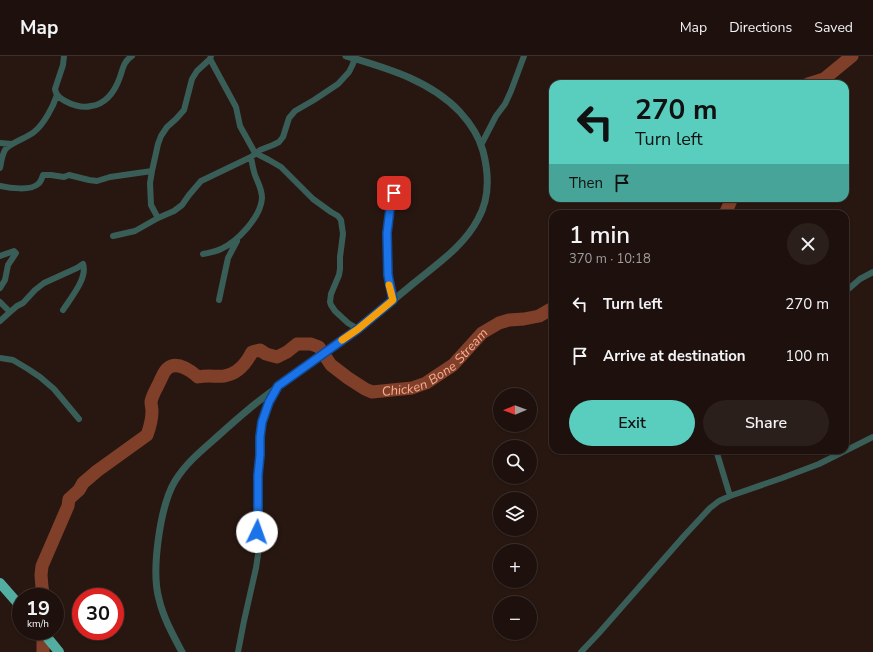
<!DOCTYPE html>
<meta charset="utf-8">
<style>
:root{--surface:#1e110d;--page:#2b1f1b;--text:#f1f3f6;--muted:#a19d9d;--line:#3c312e;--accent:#59cebf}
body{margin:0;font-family:"Nunito Sans",sans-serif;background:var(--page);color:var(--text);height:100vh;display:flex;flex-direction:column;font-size:15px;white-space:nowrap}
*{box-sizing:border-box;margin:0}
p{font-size:13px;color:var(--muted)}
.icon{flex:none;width:22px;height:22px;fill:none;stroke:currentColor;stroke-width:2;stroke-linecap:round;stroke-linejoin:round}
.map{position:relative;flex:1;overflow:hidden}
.sheet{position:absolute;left:549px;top:154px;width:300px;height:244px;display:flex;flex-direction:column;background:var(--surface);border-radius:12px;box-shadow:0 1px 3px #0004,0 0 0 1px var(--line)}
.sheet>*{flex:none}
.guide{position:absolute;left:549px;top:24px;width:300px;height:122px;border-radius:12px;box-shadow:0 1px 3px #0004,0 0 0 1px var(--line);background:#59cebf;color:#111;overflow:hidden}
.needle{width:26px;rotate:269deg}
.tools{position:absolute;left:493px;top:332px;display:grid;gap:8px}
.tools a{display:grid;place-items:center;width:44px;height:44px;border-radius:50%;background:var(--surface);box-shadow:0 1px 3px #0004,0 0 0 1px var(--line);font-size:20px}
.speed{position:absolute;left:12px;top:532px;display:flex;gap:8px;font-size:20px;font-weight:700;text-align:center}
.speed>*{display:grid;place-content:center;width:52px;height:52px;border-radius:50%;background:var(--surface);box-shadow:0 1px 3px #0004,0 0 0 1px var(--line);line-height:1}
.speed small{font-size:10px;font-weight:400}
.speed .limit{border:6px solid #d22;background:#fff;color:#111}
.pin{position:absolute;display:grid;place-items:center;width:34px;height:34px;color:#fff;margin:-17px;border-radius:8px;box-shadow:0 2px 6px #0006}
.me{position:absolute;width:44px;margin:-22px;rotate:3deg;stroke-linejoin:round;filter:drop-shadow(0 0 3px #0008)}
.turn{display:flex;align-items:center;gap:14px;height:84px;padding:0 20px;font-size:18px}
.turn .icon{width:52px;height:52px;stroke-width:2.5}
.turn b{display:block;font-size:28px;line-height:34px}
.then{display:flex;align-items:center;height:38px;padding:0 20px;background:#0003;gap:8px;font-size:15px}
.round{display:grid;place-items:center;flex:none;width:42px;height:42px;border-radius:21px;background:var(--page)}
.overview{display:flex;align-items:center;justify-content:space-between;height:68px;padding:0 20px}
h1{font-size:24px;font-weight:600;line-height:30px}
.cta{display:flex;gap:8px;margin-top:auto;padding:8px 20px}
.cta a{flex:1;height:46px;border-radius:24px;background:var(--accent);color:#111;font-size:16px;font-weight:600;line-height:46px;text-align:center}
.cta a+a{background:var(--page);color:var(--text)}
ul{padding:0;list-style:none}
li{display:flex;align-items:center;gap:12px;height:52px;padding:0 20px}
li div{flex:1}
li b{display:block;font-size:15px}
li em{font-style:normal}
header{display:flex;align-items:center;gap:24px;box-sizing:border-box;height:56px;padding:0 20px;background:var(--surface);border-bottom:1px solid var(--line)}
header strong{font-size:19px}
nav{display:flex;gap:22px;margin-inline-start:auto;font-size:14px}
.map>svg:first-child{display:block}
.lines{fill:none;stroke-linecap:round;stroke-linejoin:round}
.river{stroke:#803f29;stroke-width:13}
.minor{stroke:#395e58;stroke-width:6}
.tertiary{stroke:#395e58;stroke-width:7}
.trunk{stroke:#53ada1;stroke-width:10}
.route-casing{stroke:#114b97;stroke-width:10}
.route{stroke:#1a73e8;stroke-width:7}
.slow{stroke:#f59e0b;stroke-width:7}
.labels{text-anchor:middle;stroke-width:4;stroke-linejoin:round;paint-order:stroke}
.water-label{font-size:13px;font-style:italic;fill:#faac91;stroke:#281711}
</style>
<header>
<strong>Map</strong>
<nav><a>Map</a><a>Directions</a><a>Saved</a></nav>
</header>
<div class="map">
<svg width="873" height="596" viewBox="0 0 873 596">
<rect width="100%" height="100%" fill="#281711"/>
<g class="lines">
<g class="river">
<path d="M 808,28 L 824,23 L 852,0"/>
<path d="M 725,158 L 732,142"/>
<path id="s1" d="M 44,541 L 42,531 L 41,519 L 42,510 L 68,450 L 69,443 L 79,434 L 83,427 L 97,415 L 147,379 C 150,371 152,364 152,355 C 152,352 151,349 151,346 C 152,339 157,332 160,325 C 162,321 164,315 168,312 C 177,305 191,315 198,321 C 208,319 215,321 224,320 C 238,318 246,308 252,296 L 260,294 L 266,298 L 277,301 L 287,296 L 297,288 L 311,288 L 319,291 L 331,309 L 348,322 L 365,333 L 372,336 L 412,332 L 426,327 L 453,309 L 482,277 L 499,267 L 509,264 L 524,263 L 539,260 L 553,252"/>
<path d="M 43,596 L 43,575"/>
</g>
<path class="minor" d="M 64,0 L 63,9 L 55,33 C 56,40 61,43 67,46 C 75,50 83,52 91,50 C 107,48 115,35 120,21 C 123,12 124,5 132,0
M 211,0 L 210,3 L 236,51 L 240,70 L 255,97 L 269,104 L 281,111 L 313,143 L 331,156 L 338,160 L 341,164 L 343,178 L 340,201 L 340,213 L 339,219 L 331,238 L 330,246 L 331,249 L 335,255 L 348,267 L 358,273
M 0,87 L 12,88
M 481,89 L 496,60 L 505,48 L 511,35 L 524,0
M 0,112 C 1,107 2,99 5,94 C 9,87 27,82 34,76 C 44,68 53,51 57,39
M 0,130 C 9,132 31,135 38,128 C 41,126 42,122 43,119 L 51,119 L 64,121 L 69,119 L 89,124 L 97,125 L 110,121 L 152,115
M 158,162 L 151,149 L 150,127 L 152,115 L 158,88 L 161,80 L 167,71 L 176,63 L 184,54 L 192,23 L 197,15 L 210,3
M 113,180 L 135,175 L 158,162 L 174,155 L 182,149 L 189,139 L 201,125 L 251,101 L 260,94 L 273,89 L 279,86 L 283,81 L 289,62 L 295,55 L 314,44 L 338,28 L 349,16 L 352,10 L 355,3
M 203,198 C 209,197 215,196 221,193 C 237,186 261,161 262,142 C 262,133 258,127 255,119 C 253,113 252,107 251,101
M 0,200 L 14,195 L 16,197 L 8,209 L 5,224 L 0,232
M 845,236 L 860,223 L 873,216
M 219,244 L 228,202 L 237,185
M 393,244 L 388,219 L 387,177 L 391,145 L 394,137 L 407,127
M 0,246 L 10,256
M 0,265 L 10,256 L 17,250 L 23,247 L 35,234 L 44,227 L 77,212 L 83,208 C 88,222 70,243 63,254
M 0,302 L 13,304 L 28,313 L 40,321 L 54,333 L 79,363
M 716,394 L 730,440
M 238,596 L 244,565 L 256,512 L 259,492 L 257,483 L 258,467 L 257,432 L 262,366 L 269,346 L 277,332
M 581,596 L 599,577 L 684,480 L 710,452 L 719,445 L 730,440 L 782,422 L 819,408 L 873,381"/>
<path class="tertiary" d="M 182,596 C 173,579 163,561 159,543 C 151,515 160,450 175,425 C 186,407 202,394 218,380 C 228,371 238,362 249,353 C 268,337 289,323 309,309 C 318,302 327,295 336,289 C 343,283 352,278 359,272 C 378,257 396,242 414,227 C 437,208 464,190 478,163 C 490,142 489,118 483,95 C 479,80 470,67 460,56 C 430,24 386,12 346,0"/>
<path class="trunk" d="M 0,527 L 21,551
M 42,575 L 59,596"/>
</g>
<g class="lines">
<defs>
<path id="route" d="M 257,476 L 258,467 L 258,419 L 260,399 L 260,381 L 262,366 L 269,346 L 278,330 L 358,273 L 393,244 L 388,219 L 387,177 L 391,145 L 394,137"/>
</defs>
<use href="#route" class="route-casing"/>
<use href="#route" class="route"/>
<path class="slow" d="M 342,284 L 358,273 L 393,244 L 389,229"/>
</g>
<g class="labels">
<g class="water-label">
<text dy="5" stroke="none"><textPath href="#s1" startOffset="592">Chicken Bone Stream</textPath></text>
</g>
</g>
</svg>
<div class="tools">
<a><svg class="needle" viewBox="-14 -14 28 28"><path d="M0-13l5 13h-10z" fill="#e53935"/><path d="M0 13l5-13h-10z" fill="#a19d9d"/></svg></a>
<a><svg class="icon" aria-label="search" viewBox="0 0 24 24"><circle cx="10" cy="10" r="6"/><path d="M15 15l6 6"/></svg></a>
<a><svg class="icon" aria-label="layers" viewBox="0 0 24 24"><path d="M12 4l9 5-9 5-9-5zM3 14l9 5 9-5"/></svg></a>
<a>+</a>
<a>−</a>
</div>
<div class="speed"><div>19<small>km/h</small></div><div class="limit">30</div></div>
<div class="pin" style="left:394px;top:137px;background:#d93025"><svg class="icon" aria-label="arrive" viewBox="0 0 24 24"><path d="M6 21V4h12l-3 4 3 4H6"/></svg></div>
<svg class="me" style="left:257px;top:476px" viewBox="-20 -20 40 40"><circle r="19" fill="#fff"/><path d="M0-13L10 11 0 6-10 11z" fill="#1a73e8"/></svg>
<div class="guide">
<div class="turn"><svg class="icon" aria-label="left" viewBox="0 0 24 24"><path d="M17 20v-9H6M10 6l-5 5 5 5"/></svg><div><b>270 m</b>Turn left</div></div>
<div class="then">Then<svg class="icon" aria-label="arrive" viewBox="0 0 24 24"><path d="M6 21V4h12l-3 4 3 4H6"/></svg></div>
</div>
<section class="sheet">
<div class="overview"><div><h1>1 min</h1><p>370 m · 10:18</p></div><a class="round"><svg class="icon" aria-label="close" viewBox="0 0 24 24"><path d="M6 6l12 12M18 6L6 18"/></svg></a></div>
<ul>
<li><svg class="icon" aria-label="left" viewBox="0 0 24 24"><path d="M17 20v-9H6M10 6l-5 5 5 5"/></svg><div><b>Turn left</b></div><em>270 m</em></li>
<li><svg class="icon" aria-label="arrive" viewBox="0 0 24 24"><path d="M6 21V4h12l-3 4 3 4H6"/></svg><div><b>Arrive at destination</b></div><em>100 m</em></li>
</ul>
<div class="cta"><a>Exit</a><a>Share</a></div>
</section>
</div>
